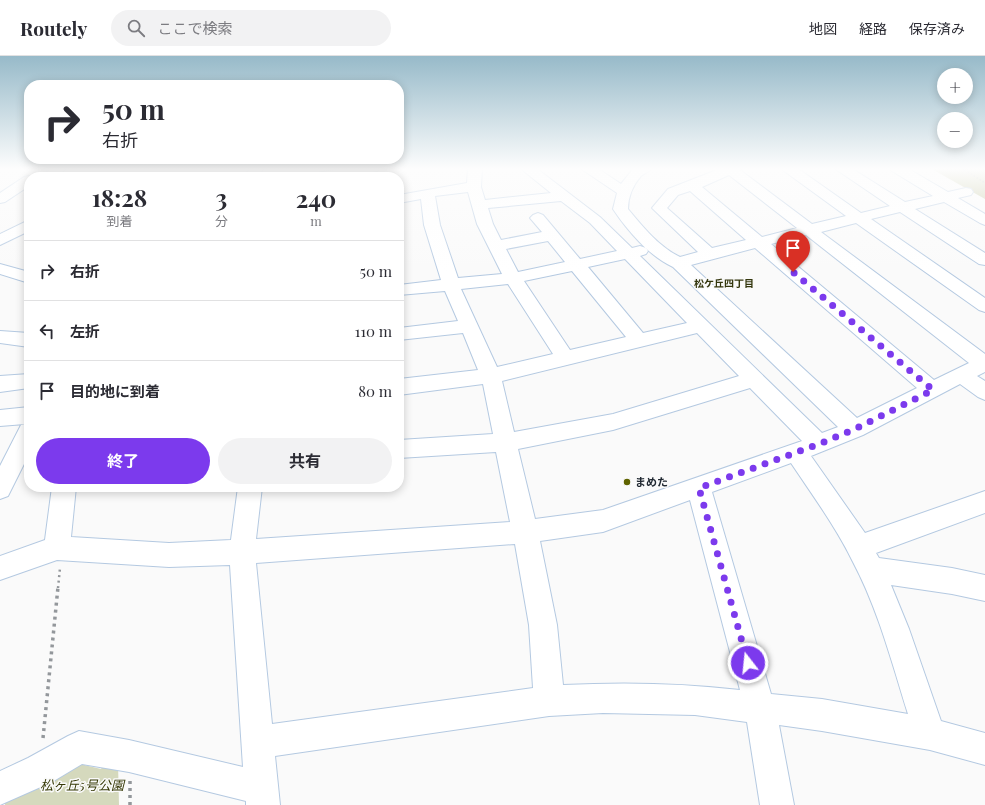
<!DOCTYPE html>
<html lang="ja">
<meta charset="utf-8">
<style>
:root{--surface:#fff;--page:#f2f2f3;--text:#2b2b33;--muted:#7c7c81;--line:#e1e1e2;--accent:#7c3aed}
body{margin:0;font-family:"Playfair Display","Noto Sans JP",serif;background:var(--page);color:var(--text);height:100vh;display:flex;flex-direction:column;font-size:15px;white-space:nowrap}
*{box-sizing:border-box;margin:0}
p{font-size:13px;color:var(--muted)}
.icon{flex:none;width:22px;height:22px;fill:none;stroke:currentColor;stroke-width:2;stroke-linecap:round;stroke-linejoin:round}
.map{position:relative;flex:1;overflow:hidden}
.sheet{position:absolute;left:24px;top:116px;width:380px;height:320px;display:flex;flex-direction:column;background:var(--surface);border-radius:16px;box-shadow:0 2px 10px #0003}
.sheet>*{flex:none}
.hud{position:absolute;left:24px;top:24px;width:380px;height:84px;border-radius:16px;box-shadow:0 2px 10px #0003;background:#fff;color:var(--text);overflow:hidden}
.tools{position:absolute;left:937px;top:12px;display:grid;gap:8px}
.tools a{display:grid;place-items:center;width:36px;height:36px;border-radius:50%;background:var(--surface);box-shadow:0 2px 10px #0003;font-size:20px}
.pin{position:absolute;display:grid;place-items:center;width:34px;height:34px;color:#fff;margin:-41px -17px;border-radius:50% 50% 50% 0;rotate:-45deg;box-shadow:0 0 4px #0007}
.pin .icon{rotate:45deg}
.me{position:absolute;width:44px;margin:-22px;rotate:344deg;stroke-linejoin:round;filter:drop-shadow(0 0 3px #0008)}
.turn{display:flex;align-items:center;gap:14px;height:84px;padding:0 12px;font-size:18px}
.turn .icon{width:52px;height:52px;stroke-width:2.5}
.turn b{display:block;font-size:28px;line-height:34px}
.eta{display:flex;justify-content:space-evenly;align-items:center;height:68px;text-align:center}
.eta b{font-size:24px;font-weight:700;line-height:28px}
.primary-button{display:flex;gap:8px;margin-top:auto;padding:8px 12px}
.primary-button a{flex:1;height:46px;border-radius:24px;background:var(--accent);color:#fff;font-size:16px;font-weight:700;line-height:46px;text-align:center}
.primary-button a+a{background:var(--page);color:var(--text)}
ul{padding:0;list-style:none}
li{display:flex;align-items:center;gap:12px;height:60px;padding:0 12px;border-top:1px solid var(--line)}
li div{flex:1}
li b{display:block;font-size:15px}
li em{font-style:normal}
header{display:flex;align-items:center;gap:24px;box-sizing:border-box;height:56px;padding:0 20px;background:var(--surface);border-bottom:1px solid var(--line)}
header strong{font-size:19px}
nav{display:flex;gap:22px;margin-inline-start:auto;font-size:14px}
.search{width:280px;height:36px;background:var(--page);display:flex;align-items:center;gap:10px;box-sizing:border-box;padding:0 14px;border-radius:22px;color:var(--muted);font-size:15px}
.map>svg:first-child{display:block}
.green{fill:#d5d9bd}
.forest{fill:#bec299}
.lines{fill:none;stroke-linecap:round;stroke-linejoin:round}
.minor-casing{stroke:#b4c9e1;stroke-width:2}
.path-far2{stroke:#93979b;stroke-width:1.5;stroke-dasharray:1.5 2;stroke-linecap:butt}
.path-far1{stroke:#93979b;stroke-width:2.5;stroke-dasharray:2 3.5;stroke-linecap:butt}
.path{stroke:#93979b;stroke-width:3.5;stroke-dasharray:3 4;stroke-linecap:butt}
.minor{fill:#fff;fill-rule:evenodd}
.route{stroke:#7c3aed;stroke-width:7;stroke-dasharray:0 12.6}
.poi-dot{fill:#5f6300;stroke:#fafafa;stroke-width:1.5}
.labels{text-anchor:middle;stroke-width:3;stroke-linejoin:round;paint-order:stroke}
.far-neighbourhood-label{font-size:10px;font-weight:bold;fill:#34370e;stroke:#fafafa}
.poi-label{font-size:11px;font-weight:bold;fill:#212932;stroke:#fafafa;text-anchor:start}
.near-park-label{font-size:13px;font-style:italic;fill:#353804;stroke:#fafafa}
</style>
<header>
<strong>Routely</strong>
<div class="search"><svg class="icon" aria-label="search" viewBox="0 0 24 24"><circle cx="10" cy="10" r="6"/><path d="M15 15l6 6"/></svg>ここで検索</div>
<nav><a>地図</a><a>経路</a><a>保存済み</a></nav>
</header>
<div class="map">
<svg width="985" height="749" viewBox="0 0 985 749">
<rect width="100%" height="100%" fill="#fafafa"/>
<path class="green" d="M 107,703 L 118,707 L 119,749 L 5,749 L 5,740 L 80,708 L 101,713 Z"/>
<path class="forest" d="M 930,112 L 985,112 L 985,143 Z"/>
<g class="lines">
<defs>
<path id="minor" d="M 51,112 L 66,112 L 57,121 L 42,121 Z
M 250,112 L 264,112 L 258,121 L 244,121 Z
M 345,112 L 379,112 L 377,115 L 372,116 L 342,121 L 310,121 L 312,118 Z
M 468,112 L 482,112 L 481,131 L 485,144 L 551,137 L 520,112 L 536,112 L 600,161 L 632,192 L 640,190 L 646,192 L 648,195 L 646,198 L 640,200 L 822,377 L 838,371 L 673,211 C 649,200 627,174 613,153 L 617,137 L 580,112 L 597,112 L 621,128 L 634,112 L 652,112 C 649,116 645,117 641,120 C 633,129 628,141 628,153 C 642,170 659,191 680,201 L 698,196 L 652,152 L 668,133 L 722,112 L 742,112 L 740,114 L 812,168 L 846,160 L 780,112 L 797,112 L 861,157 L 890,150 L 834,112 L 851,112 L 905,146 L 933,140 L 892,115 L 890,112 L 907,112 L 948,136 L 966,132 L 971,133 L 973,136 L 971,139 L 958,142 L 985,158 L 985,169 L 980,167 L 944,146 L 915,153 L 985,197 L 985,209 L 979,208 L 900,156 L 871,163 L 985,242 L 985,256 L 979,254 L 856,167 L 821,176 L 985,298 L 985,316 L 977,320 L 985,325 L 985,344 L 978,341 L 960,328 L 863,379 L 811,400 L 865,477 L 985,435 L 985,457 L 876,497 L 879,502 L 952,512 L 985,519 L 985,545 L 952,538 L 891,529 L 909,573 L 941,665 L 985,677 L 985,709 L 930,694 L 822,675 L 779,669 L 794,749 L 760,749 L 747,666 L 695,659 L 603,657 L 549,660 L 275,700 L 280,749 L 246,749 L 246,745 L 129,716 L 82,708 L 52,726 L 0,749 L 0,715 L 28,702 L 68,680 L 79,675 L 129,684 L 243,711 L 230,509 L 169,511 L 57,504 L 0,524 L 0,500 L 45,484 L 52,431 L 76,431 L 71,481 L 169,487 L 231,484 L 238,431 L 262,431 L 256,483 L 510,466 L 496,396 L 399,402 L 399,384 L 493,378 L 483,328 L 399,339 L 399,323 L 478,314 L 463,277 L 399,284 L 399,272 L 458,265 L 445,235 L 399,239 L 399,229 L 441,224 L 424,169 L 421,143 L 399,147 L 399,139 L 467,127 ZM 729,119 L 797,172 L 762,181 L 702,131 ZM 690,135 L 746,184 L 712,192 L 667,152 L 678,139 ZM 468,136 L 477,168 L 502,218 L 458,222 L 440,169 L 435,140 ZM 561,145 L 590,167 L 617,195 L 580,203 L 543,159 L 538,157 L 533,159 L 530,162 L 542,176 L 501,184 L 493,168 L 488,152 ZM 806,179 L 969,307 L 934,324 L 771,188 ZM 548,185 L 565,206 L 518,216 L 506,193 ZM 755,192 L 917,332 L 857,362 L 691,209 ZM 625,203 L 687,267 L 643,277 L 588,211 ZM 572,215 L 626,281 L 570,294 L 524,225 ZM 508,228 L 553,298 L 497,311 L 461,233 ZM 697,277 L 739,320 L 613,358 L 514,376 L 502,325 ZM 750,332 L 802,385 L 603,454 L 535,463 L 518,393 L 613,374 ZM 791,407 C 813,440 836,471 853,506 C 878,553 892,607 908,658 L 822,643 L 771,638 L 712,436 ZM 690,444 L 740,634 C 681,627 622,626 563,629 L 557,569 L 540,485 L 603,476 ZM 515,488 L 529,569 L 533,632 L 272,668 L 256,507 Z
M 95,117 L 147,117 L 152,118 L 154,121 L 88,121 L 90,118 Z
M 29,120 L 34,121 L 29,121 L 29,130 L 5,146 L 0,147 L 0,137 L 24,121 Z
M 29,164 L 29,175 L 0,189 L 0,178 Z
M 0,208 L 29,216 L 29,227 L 0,218 Z
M 0,275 L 29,277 L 29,291 L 0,287 Z
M 29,318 L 29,332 L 0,336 L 0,320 Z
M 29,351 L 29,398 L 8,440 L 0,443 L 0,410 L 21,369 L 25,368 L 0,370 L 0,354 Z"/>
</defs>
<use href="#minor" class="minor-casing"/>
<path class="path-far2" d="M 962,112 L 985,127"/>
<path class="path-far1" d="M 58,532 L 60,512"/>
<path class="path" d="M 43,682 L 58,531
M 130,725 L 130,749"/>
<use href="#minor" class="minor"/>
</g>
<linearGradient id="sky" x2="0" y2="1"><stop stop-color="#97bac9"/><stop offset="0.52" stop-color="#fdfdfd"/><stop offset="1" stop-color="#fdfdfd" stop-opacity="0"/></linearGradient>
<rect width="985" height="217" fill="url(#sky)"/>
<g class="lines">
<path class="route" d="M 748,607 L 699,432 L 819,388 L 855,373 L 933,334 L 793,216"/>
</g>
<circle class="poi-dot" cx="627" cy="426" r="4"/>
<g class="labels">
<g class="far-neighbourhood-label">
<text x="724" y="231">松ケ丘四丁目</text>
</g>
<g class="poi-label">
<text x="635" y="430">まめた</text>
</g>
<g class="near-park-label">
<text x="82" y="734">松ヶ丘5号公園</text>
</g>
</g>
</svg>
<div class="tools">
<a>+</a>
<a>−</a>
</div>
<div class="pin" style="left:793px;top:216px;background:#d93025"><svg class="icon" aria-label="arrive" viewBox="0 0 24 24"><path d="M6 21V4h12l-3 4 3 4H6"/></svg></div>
<svg class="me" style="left:748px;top:607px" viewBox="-20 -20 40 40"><circle r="17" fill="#7c3aed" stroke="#fff" stroke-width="3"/><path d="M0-11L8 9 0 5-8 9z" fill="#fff"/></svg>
<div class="hud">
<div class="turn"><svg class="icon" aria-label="right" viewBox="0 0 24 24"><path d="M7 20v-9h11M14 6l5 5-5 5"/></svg><div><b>50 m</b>右折</div></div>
</div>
<section class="sheet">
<div class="eta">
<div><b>18:28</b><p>到着</p></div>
<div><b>3</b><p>分</p></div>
<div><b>240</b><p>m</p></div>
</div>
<ul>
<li><svg class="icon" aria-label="right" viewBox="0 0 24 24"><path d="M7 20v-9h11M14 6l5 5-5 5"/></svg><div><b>右折</b></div><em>50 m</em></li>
<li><svg class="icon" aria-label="left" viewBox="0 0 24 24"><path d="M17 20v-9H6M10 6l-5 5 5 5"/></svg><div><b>左折</b></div><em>110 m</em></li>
<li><svg class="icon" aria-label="arrive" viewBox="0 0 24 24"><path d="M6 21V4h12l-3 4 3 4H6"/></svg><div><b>目的地に到着</b></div><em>80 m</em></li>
</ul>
<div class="primary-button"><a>終了</a><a>共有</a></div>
</section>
</div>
